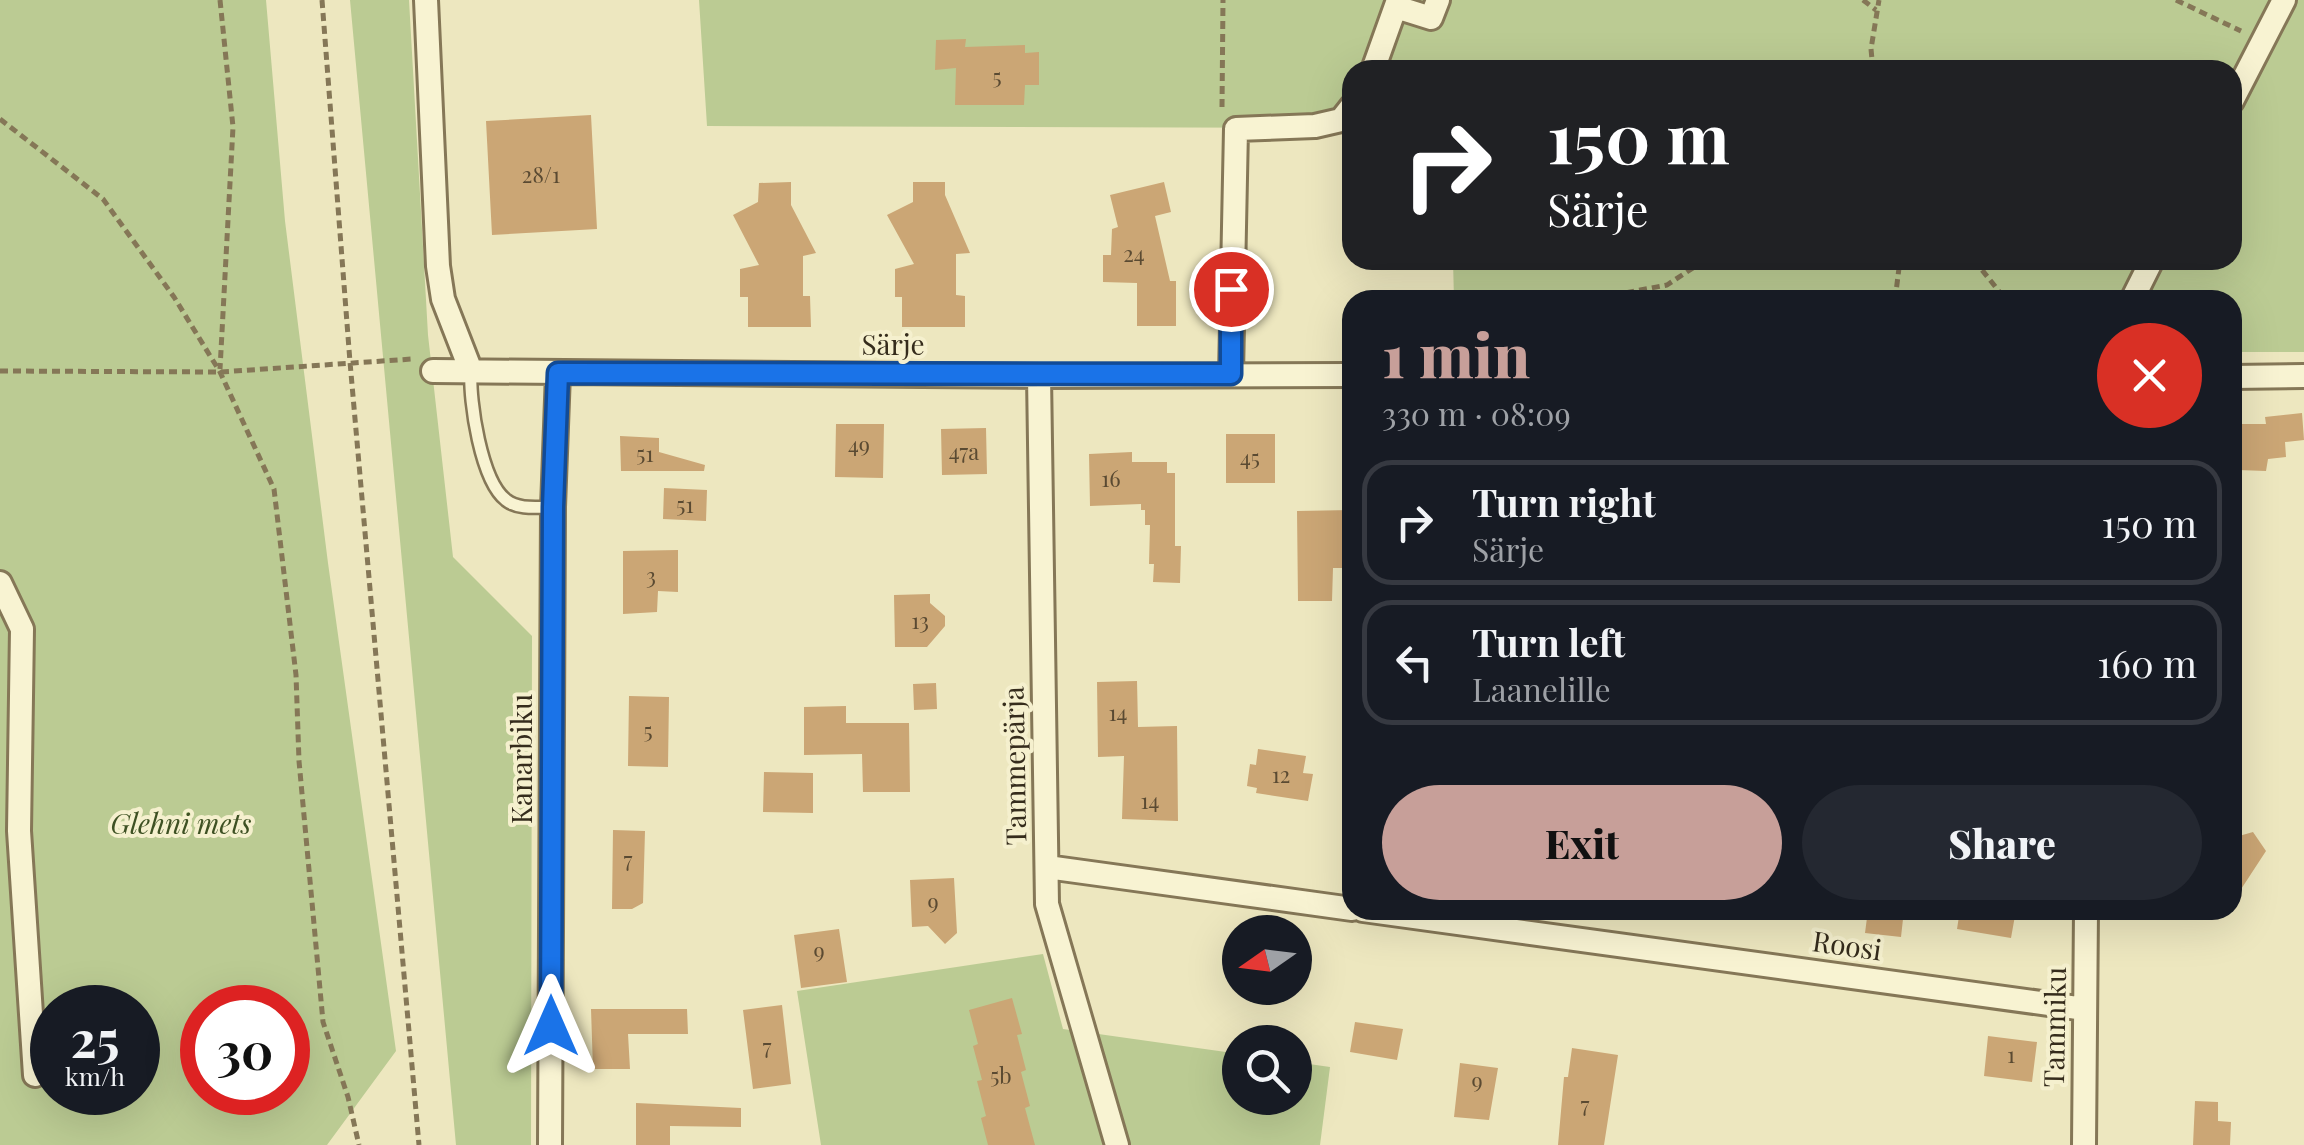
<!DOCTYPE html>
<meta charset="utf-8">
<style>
:root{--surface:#171b24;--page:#242831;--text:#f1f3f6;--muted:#9ea1a6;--line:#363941;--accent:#c79f99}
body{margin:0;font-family:"Playfair Display",serif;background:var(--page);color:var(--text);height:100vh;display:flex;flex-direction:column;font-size:38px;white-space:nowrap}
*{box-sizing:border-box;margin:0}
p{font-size:32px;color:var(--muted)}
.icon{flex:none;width:55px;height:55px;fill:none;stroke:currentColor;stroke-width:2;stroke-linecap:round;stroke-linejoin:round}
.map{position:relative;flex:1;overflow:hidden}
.side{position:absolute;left:1342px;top:290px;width:900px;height:630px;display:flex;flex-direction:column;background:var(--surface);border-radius:30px;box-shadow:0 10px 40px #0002}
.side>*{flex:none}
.guide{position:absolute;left:1342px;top:60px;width:900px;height:210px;border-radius:30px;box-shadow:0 10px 40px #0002;background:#202124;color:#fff;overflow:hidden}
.needle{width:65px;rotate:256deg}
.fabs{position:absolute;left:1222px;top:915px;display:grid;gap:20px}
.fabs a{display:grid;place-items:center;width:90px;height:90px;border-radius:50%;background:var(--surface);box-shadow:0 10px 40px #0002;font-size:50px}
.speed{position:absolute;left:30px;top:985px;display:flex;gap:20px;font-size:50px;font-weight:700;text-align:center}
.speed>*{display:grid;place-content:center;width:130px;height:130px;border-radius:50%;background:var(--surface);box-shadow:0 10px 40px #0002;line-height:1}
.speed small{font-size:25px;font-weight:400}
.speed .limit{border:15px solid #d22;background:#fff;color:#111}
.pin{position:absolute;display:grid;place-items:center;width:85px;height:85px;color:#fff;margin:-42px;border:5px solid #fff;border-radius:50%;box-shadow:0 2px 10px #0007}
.me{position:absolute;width:110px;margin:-55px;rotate:0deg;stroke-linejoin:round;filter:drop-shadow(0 0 8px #0008)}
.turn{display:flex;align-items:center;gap:35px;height:210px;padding:0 40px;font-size:45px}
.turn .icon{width:130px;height:130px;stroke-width:2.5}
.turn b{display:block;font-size:70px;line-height:85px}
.round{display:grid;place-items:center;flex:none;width:105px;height:105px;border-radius:52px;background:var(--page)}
.headline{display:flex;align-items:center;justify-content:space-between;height:170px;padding:0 40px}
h1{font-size:60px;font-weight:800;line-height:75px;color:var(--accent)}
.action{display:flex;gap:20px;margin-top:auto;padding:20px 40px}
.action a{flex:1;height:115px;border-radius:60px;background:var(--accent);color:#111;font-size:40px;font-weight:800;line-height:115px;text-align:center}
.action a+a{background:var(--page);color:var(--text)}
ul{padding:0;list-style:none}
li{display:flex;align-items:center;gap:30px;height:125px;margin:0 20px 15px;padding:0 20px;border:5px solid var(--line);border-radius:30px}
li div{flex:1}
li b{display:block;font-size:38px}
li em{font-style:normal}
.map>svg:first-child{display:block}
.green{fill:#bbcb93;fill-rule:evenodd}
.building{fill:#cba675}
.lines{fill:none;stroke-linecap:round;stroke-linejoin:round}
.lane-casing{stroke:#857757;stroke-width:16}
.street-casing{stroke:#857757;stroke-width:28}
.path{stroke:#857757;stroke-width:5;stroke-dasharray:8 5;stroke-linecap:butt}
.lane{stroke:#f8f3d2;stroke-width:11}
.street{stroke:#f8f3d2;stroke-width:22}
.route-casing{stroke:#114b97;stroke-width:25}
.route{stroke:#1a73e8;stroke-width:18}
.labels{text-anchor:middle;stroke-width:8;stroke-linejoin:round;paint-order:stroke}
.number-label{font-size:22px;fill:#5a4a32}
.street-label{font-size:28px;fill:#352c1c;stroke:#f5f0ce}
.park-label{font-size:28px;font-style:italic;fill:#3e5123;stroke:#f5f0ce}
</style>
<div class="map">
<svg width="2304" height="1145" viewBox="0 0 2304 1145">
<rect width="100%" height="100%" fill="#ede7bf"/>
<path class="green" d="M 0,0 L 266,0 L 285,221 L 328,563 L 396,1051 L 327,1145 L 0,1145 ZM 52,1008 L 138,1008 L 138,1092 L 52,1092 ZM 202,1008 L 288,1008 L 288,1092 L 202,1092 Z
M 350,0 L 409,0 L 428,335 L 453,557 L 532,636 L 531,1145 L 456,1145 Z
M 699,0 L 2304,0 L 2304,352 L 2233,352 L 2232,300 L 1454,300 L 1453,260 L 2232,260 L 2232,70 L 1352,70 L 1352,128 L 707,126 Z
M 1043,954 L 1063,1029 L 1240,1054 L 1240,1098 L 1295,1098 L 1295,1062 L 1330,1067 L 1320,1145 L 821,1145 L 797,991 Z"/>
<path class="building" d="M 966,39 L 965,47 L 1025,45 L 1025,53 L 1039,52 L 1039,85 L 1025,85 L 1024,105 L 955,105 L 956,68 L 935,70 L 936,40 Z
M 591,115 L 597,229 L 492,235 L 486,121 Z
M 791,182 L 791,205 L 816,253 L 803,256 L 803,296 L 810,296 L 811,327 L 748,327 L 748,297 L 740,297 L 740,269 L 759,265 L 733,215 L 758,202 L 759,183 Z
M 913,182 L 945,182 L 945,195 L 970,253 L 956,254 L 956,295 L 965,296 L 965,327 L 902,327 L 902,297 L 895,297 L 895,269 L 914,264 L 887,215 L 913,202 Z
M 1164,182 L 1171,212 L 1155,216 L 1170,281 L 1176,281 L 1176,326 L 1137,326 L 1137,283 L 1103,282 L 1103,255 L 1111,255 L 1112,229 L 1118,227 L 1110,195 Z
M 2302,413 L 2304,440 L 2285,442 L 2286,457 L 2268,459 L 2266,471 L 2238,470 L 2238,450 L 2232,450 L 2232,424 L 2266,424 L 2265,417 Z
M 836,424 L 884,424 L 883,478 L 835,477 Z
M 986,428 L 987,474 L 942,475 L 941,429 Z
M 1226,434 L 1275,434 L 1275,483 L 1226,483 Z
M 620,436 L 659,438 L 659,452 L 705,465 L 704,471 L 621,471 Z
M 1132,452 L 1132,462 L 1167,462 L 1167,473 L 1175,473 L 1175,546 L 1181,546 L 1180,583 L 1153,582 L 1154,564 L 1149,564 L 1150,525 L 1145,525 L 1145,510 L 1141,510 L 1141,504 L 1090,506 L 1089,454 Z
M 664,488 L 707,490 L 706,521 L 663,519 Z
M 1352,510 L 1352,568 L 1333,568 L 1332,601 L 1298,601 L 1297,511 Z
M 678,550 L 678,592 L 658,591 L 657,612 L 623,614 L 623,551 Z
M 930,594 L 930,603 L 945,616 L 945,626 L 927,647 L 895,647 L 894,595 Z
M 1137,681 L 1138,727 L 1177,726 L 1178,821 L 1122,819 L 1124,756 L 1098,757 L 1097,682 Z
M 936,683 L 937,709 L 914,710 L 913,684 Z
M 629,696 L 669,697 L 668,767 L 628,766 Z
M 846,706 L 846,723 L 909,723 L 910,792 L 863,792 L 862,754 L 804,755 L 804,707 Z
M 1258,749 L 1306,756 L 1303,773 L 1313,774 L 1308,801 L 1256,793 L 1257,788 L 1247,786 L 1250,764 L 1256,765 Z
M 764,772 L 813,773 L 813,813 L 763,812 Z
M 613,830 L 645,831 L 643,903 L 632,909 L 612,909 Z
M 2253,832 L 2266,851 L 2232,903 L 2232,838 Z
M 954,878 L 957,933 L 945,944 L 928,926 L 912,927 L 910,880 Z
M 1868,910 L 1904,910 L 1901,937 L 1865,933 Z
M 1960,910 L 2016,910 L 2011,938 L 1957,929 Z
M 839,929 L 847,982 L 801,988 L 794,935 Z
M 1012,998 L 1022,1034 L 1017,1035 L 1026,1070 L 1021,1072 L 1030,1106 L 1025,1108 L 1035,1145 L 988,1145 L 981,1118 L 986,1116 L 977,1081 L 982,1080 L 973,1046 L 978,1044 L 969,1010 Z
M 782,1005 L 791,1084 L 753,1089 L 743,1010 Z
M 591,1009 L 687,1009 L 688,1034 L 628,1034 L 630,1069 L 593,1069 Z
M 1355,1022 L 1403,1029 L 1397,1060 L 1350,1052 Z
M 1988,1036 L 2037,1042 L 2032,1082 L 1984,1076 Z
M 1572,1048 L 1618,1055 L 1604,1145 L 1558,1145 L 1564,1077 L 1568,1077 Z
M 1460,1063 L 1498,1068 L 1489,1120 L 1454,1117 Z
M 2195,1101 L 2218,1102 L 2218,1121 L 2231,1122 L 2230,1145 L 2193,1145 Z
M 636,1103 L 741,1108 L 741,1127 L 670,1126 L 670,1145 L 636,1145 Z"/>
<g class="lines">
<defs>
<path id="lane" d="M 471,371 C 469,401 481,481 506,500 C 518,510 538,507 553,507"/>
<path id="street" d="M 426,0 L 438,266 L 443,299 L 471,371
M 1396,7 L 1431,18 L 1438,0
M 1373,70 L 1398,0
M 2232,101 L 2284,0
M 2132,300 L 2152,260
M 433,371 L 1041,376 L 1352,375
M 1231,374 L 1236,129 L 1315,126 L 1341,120 L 1352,106
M 1039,376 L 1047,904 L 1117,1145
M 2232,377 L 2304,376
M 0,583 L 22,629 L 19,831 L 35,1075
M 1047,867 L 1352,909
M 1363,910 L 2085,1009
M 550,1145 L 553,507 L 558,373
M 2084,1145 L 2086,910"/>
</defs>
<use href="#lane" class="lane-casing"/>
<use href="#street" class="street-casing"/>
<path class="path" d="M 220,0 L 233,127 L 220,369
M 322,0 L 350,362 L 419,1145
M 1863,0 L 1876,10
M 2176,0 L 2241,31
M 1873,70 L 1871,49 L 1879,0
M 1222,107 L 1223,0
M 0,119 L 103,199 L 174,297 L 220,372 L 274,489 L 296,675 L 299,761 L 323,1022 L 348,1097 L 359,1145
M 1974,260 L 2006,300
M 1588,300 L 1667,285 L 1705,260
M 1895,300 L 1900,260
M 0,371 L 220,372 L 412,359"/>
<use href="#lane" class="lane"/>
<use href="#street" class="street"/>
</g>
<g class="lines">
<defs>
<path id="route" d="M 551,1026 L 553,507 L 558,373 L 1231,374 L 1231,289"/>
</defs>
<use href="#route" class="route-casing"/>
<use href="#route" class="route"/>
</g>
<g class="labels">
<g class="number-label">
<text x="997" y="85">5</text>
<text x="541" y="183">28/1</text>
<text x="1134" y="262">24</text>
<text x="859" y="453">49</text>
<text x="964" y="460">47a</text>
<text x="645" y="462">51</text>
<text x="1250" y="466">45</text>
<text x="1111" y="487">16</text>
<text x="685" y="513">51</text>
<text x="651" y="584">3</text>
<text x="920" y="629">13</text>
<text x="1118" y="721">14</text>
<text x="648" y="739">5</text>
<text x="1281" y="783">12</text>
<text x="1150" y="809">14</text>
<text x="628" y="868">7</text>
<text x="933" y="910">9</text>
<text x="819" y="959">9</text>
<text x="767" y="1055">7</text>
<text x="2011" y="1063">1</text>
<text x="1001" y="1084">5b</text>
<text x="1477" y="1089">9</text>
<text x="1585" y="1113">7</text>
</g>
<g class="street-label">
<text x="893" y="355">Särje</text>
<text transform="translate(522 759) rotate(-90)" y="10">Kanarbiku</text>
<text transform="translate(1015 766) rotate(-91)" y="10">Tammepärja</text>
<text transform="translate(1847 946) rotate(8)" y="10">Roosi</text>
<text transform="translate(2055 1027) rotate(-89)" y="10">Tammiku</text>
</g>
<g class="park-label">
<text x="181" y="834">Glehni mets</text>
</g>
</g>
</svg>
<div class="fabs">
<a><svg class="needle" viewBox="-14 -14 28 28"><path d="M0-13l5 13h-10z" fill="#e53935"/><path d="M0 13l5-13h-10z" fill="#9ea1a6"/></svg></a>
<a><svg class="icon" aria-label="search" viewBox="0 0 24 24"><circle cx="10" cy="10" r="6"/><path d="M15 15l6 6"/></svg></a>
</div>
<div class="speed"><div>25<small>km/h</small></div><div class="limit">30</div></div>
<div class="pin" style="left:1231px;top:289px;background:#d93025"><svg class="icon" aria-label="arrive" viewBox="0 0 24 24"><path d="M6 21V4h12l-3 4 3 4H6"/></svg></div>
<svg class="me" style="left:551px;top:1026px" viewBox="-20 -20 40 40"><path d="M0-17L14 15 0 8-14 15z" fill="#1a73e8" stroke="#fff" stroke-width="4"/></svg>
<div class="guide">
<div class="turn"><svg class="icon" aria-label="right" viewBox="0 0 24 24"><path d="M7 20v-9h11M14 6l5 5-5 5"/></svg><div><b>150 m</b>Särje</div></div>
</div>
<section class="side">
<div class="headline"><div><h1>1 min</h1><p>330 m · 08:09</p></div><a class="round" style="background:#d93025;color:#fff"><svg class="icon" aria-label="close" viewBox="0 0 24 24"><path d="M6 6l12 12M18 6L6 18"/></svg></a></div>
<ul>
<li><svg class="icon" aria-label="right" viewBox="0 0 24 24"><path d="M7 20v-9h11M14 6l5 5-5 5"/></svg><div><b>Turn right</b><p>Särje</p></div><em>150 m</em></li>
<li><svg class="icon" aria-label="left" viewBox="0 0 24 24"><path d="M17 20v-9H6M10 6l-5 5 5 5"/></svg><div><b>Turn left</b><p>Laanelille</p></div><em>160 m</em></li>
</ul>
<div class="action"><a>Exit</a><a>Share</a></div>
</section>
</div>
